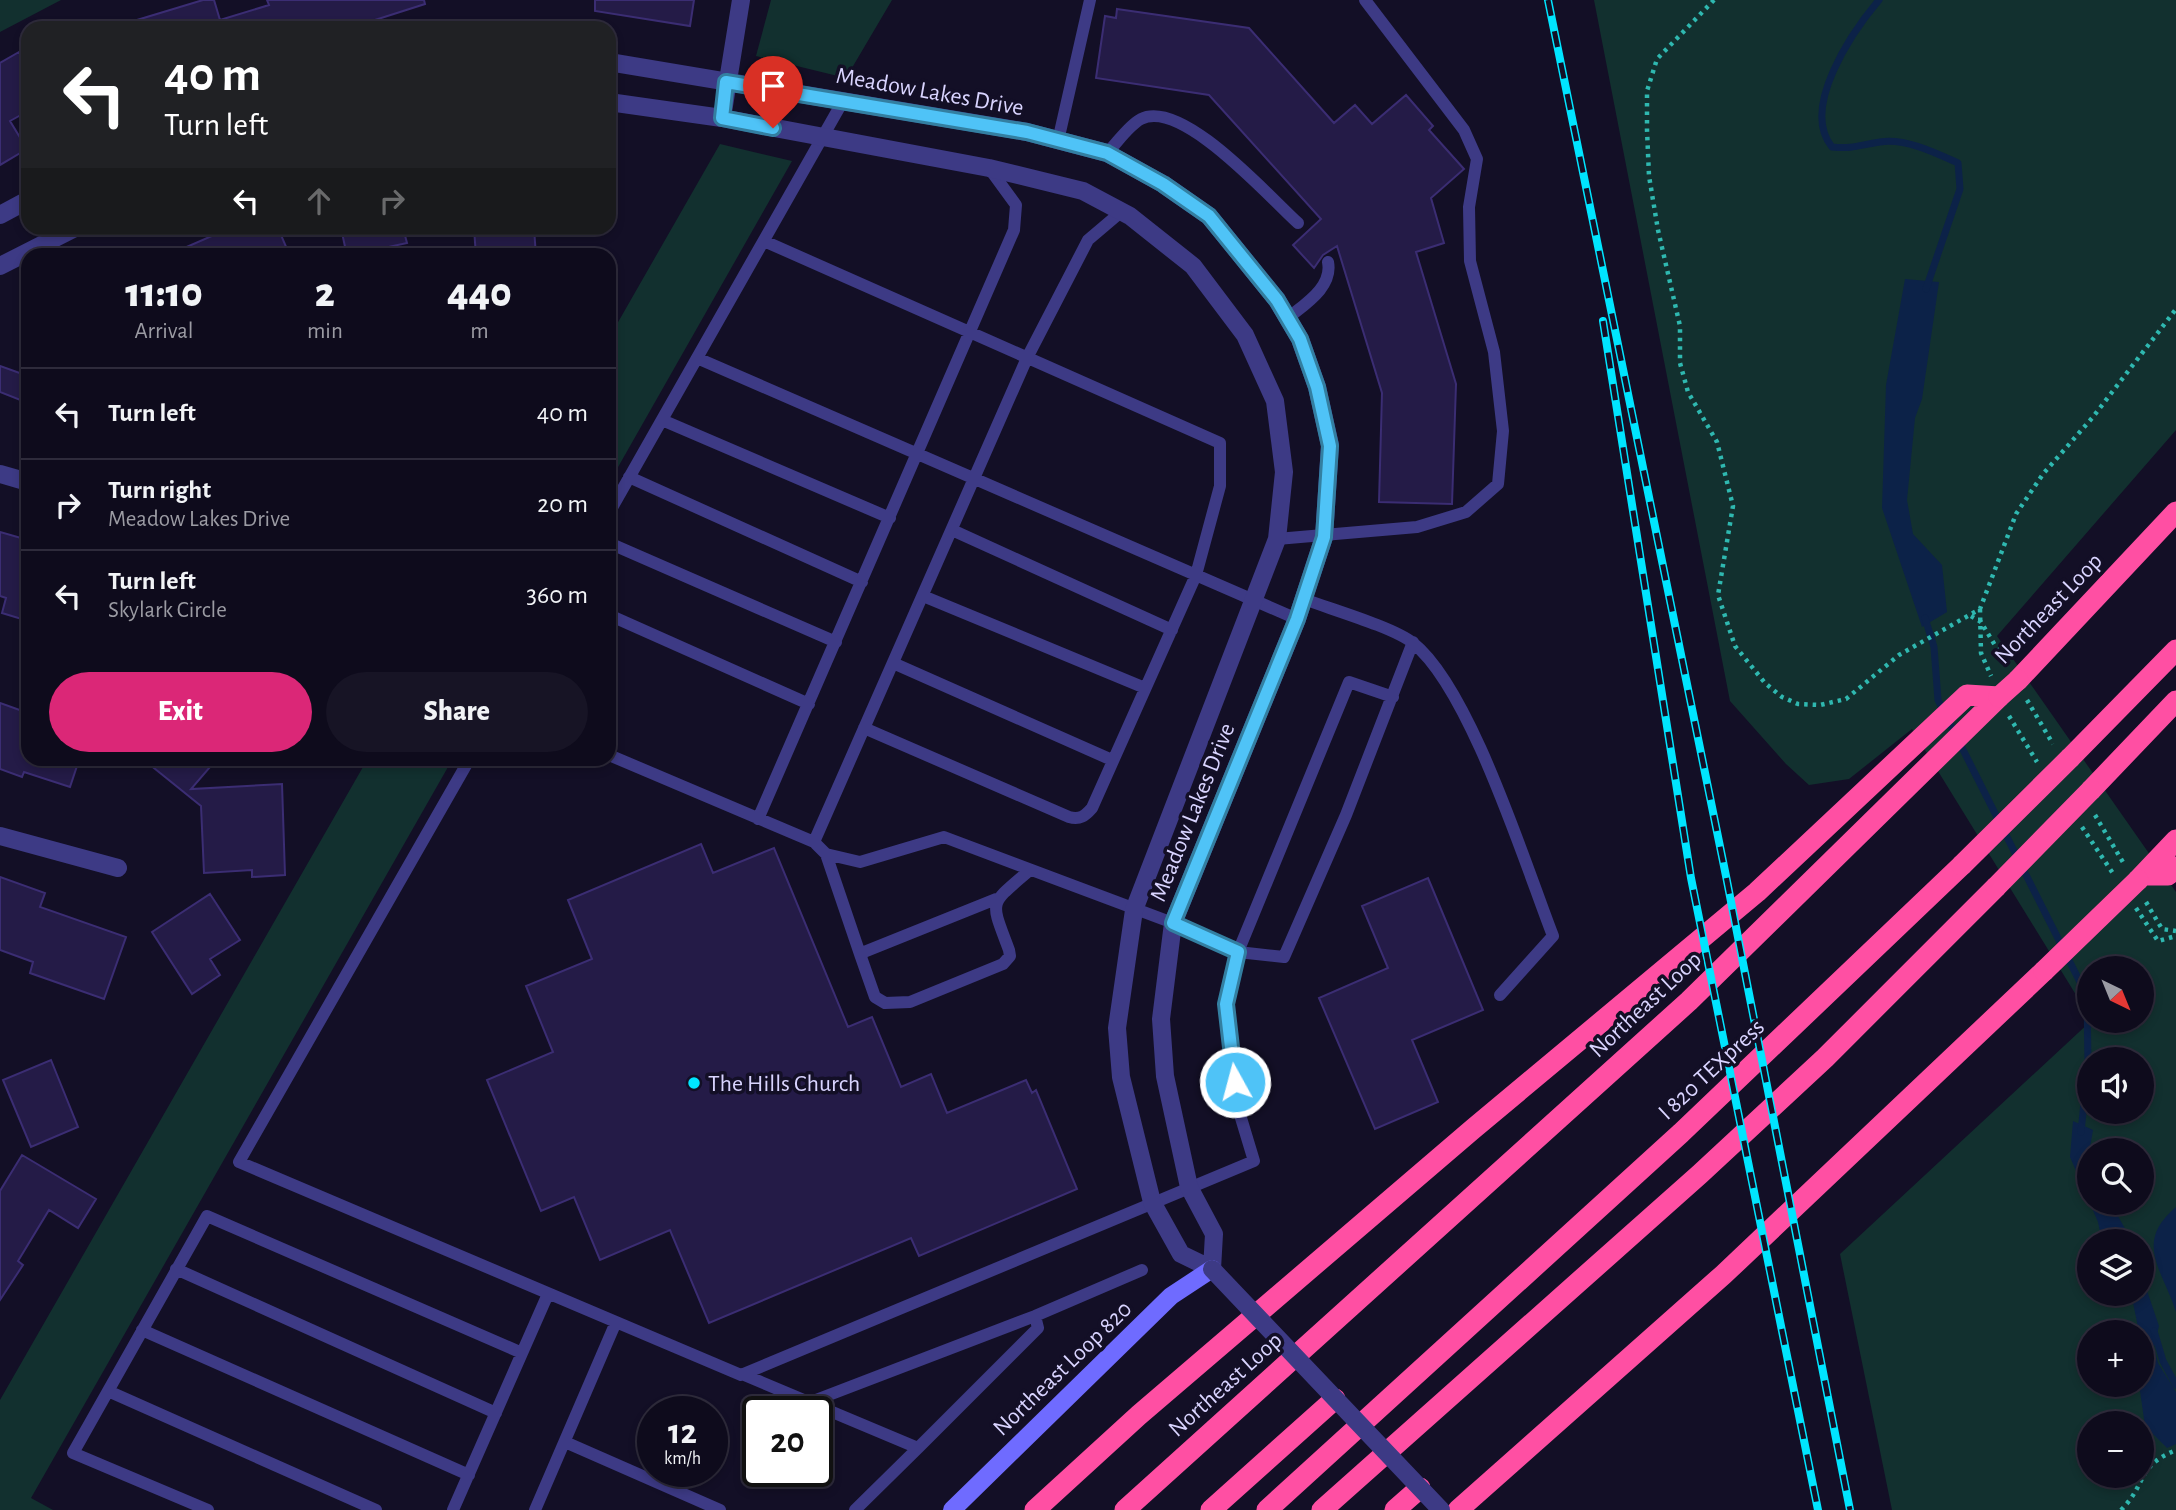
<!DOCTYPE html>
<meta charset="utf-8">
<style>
:root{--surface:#0e0b1c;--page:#171425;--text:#f1f3f6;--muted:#9b9ba3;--line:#2e2b3b;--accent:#db2777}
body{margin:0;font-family:"Alegreya Sans",sans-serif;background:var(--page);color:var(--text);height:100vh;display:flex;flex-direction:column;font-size:26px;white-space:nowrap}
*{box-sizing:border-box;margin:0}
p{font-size:23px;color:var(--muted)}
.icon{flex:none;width:38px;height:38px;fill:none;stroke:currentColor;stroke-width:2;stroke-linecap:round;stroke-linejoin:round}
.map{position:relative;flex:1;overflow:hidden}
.details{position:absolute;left:21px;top:248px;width:595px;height:518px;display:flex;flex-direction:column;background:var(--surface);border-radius:21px;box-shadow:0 4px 10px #0003,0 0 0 2px var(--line)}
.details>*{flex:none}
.guide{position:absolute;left:21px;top:21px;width:595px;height:214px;border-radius:21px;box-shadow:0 4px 10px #0003,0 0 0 2px var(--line);background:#202124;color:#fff;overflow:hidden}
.needle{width:46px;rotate:137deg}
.controls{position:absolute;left:2077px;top:956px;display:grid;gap:14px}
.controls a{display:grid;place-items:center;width:77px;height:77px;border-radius:50%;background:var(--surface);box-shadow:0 4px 10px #0003,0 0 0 2px var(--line);font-size:35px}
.speed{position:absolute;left:637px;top:1396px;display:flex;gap:14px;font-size:35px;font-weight:700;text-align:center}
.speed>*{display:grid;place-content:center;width:91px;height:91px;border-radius:50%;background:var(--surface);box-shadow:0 4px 10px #0003,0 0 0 2px var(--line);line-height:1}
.speed small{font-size:18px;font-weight:400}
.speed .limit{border:4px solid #111;border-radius:10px;background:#fff;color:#111}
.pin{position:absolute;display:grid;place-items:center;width:60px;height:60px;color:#fff;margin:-72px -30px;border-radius:50% 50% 50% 0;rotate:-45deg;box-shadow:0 0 7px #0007}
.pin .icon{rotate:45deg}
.me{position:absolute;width:77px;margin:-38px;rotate:353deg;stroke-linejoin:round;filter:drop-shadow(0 0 5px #0008)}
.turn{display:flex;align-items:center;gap:24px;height:147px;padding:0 28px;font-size:32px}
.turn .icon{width:91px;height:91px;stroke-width:2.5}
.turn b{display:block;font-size:49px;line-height:60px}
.lanes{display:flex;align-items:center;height:66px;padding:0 28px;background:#0003;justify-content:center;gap:35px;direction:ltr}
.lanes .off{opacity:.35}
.eta{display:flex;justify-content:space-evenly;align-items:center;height:119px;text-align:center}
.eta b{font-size:42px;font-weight:800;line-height:49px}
.primary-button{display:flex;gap:14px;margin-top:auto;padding:14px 28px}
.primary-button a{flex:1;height:80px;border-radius:42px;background:var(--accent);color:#fff;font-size:28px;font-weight:800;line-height:80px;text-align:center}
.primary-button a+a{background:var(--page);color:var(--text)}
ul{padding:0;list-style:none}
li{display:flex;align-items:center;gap:21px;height:91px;padding:0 28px;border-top:2px solid var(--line)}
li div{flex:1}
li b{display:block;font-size:26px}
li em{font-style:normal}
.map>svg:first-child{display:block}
.green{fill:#12302f;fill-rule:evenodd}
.water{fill:#0c2248}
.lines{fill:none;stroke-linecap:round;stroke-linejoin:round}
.stream{stroke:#0c2248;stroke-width:7}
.building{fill:#241b47;stroke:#3b2d73;stroke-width:2}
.path{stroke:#2fb8b0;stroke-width:4.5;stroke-dasharray:3.5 5;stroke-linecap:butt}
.service{stroke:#3d3a85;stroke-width:12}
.minor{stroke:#3d3a85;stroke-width:18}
.tertiary{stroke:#3d3a85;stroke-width:18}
.secondary{stroke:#6f6bff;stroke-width:18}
.motorway{stroke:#ff4fa3;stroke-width:21}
.rail-casing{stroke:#00e5ff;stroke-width:8}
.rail{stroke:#130f26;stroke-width:5;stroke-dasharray:16;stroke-linecap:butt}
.tertiary-bridge{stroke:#3d3a85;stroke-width:18}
.motorway-bridge{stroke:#ff4fa3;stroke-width:21}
.route-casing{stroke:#337fa1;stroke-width:18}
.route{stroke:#4fc3f7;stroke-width:12}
.poi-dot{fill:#00e5ff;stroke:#130f26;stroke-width:2.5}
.labels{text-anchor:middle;stroke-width:7;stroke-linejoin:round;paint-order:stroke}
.street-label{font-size:24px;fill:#d9d4ff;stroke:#130f26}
.poi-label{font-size:24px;fill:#d9d4ff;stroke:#130f26;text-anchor:start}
</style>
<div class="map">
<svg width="2176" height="1510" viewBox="0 0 2176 1510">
<rect width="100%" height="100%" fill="#130f26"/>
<path class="green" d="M 0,0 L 61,0 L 0,32 Z
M 771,0 L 892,0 L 846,78 L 756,56 Z
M 1594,0 L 2176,0 L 2176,430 L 1997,636 L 2176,892 L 2176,1510 L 1892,1510 L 1840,1254 L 2092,1020 L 2142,1020 L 2142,968 L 2090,968 L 2089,1016 L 1912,729 L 1849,779 L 1809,785 L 1786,764 L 1730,701 ZM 2090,1059 L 2142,1059 L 2142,1111 L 2090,1111 ZM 2090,1150 L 2142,1150 L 2142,1202 L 2090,1202 ZM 2090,1241 L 2142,1241 L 2142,1293 L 2090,1293 ZM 2090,1332 L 2142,1332 L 2142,1384 L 2090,1384 ZM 2090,1423 L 2142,1423 L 2142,1475 L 2090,1475 Z
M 720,144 L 792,161 L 609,483 L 609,338 Z
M 367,760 L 452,760 L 31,1498 L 53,1510 L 0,1510 L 0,1400 Z"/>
<path class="water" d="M 1905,279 L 1939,282 L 1922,399 L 1915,418 L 1907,500 L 1913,534 L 1942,565 L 1947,612 L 1922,627 L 1882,508 L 1886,385 Z
M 2073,1121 L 2093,1130 L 2087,1165 L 2090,1202 L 2110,1202 L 2132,1241 L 2102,1241 L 2098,1222 L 2070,1157 Z
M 2176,1207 L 2176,1312 C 2163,1270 2133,1243 2176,1207 Z
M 2142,1276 L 2159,1326 L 2154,1347 L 2158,1363 L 2176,1392 L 2176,1444 L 2167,1448 L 2145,1426 L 2139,1384 L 2142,1384 L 2142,1332 L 2139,1332 L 2131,1293 L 2142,1293 Z"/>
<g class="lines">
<path class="stream" d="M 1879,0 C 1852,32 1800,108 1832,147 C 1855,149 1859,145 1880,142 C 1906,138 1936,153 1958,163 L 1960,189 L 1926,289
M 1925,618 L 1934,647 L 1938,700 L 2087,996 L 2088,1064 L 2081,1132
M 2154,1331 L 2163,1361 L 2176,1385"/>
</g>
<path class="building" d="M 203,0 L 214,0 L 220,20 L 269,5 L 267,0 L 424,0 L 425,4 L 350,28 L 128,28 L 127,23 Z
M 595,0 L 694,0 L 690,26 L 595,11 Z
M 1117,9 L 1249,28 L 1334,123 L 1355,105 L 1372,124 L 1406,95 L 1433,126 L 1429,130 L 1464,169 L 1431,198 L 1444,243 L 1416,252 L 1456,384 L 1452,504 L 1379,502 L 1382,393 L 1337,246 L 1323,255 L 1314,268 L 1293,245 L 1321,219 L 1209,95 L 1096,78 L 1105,16 L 1116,18 Z
M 19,52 L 28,66 L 28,111 L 10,121 L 27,149 L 0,165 L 0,63 Z
M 230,228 L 278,228 L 290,256 L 166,256 Z
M 341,228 L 403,228 L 407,243 L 347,256 Z
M 474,228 L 534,228 L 536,256 L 476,256 Z
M 0,366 L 28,376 L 28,403 L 0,392 Z
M 0,532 L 28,540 L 28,621 L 2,613 L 6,598 L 0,596 Z
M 0,703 L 28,713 L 28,760 L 79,760 L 70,787 L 24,772 L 22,777 L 0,769 Z
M 144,760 L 216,760 L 191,789 L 282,784 L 285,875 L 252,877 L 252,870 L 204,873 L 201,806 Z
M 701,844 L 713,873 L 774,848 L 848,1027 L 872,1017 L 901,1087 L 931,1074 L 947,1113 L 1026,1080 L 1032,1093 L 1036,1090 L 1077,1189 L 919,1256 L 911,1238 L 709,1323 L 670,1230 L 600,1260 L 574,1197 L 541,1211 L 487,1080 L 553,1052 L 526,986 L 592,959 L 568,900 Z
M 0,877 L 45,893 L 40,907 L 126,937 L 104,999 L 30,973 L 33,962 L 0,950 Z
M 1428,878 L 1483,1010 L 1412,1040 L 1438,1102 L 1375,1129 L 1319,998 L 1388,968 L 1362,906 Z
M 210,894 L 240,940 L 210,959 L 220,975 L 192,994 L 152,932 Z
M 51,1060 L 78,1127 L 31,1147 L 3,1080 Z
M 22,1155 L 96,1199 L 78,1228 L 49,1210 L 18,1261 L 23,1265 L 0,1300 L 0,1191 Z"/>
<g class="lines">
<path class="path" d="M 1714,0 L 1657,59 L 1647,91 L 1647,130 L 1649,176 L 1658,230 L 1680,326 L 1680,363 L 1688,392 L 1717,442 L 1733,506 L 1718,595 L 1735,646 L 1765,683 L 1782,697 L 1798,704 L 1820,705 L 1846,699 L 1899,655 L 1980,609 L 2016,514 L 2043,474 L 2093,417 L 2176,309
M 1980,609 L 1981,653 L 1991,676
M 1971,616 L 1981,622 L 2005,662
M 2027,700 L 2053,744
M 2009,716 L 2037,762
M 2095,815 L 2124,864
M 2082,827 L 2114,875
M 2146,902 L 2162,929 L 2176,931
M 2136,908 L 2158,941 L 2176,936
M 2121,1510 C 2148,1483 2135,1467 2176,1450"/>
<path class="service" d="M 1058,141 L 1090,0
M 1107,153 C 1117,143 1129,125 1141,119 C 1182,98 1269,197 1298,223
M 764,241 L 1220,443 L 1220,486 L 1196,575 L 1092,808 C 1085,816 1080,820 1069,817 L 864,728
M 1288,318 C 1305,304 1333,287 1328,262
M 697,358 L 843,101
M 662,420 L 890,518
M 629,477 L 862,582
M 609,513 L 697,358 L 1297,619
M 952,530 L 1172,630
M 1277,539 L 1417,527 L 1466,512 L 1498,484 L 1503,431 L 1494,352 L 1470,261 L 1469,207 L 1477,159 L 1464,130 L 1365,0
M 609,543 L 836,642
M 923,596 L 1145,688
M 1304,599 C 1330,609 1393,627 1413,643 C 1470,688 1525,864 1553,936 L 1500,995
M 609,615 L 809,704
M 893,663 L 1112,760
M 609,755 L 814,842 L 826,854 L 860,862 L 944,837 L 1173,923 L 1238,952 L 1284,957 L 1346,815 L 1413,642
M 469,760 L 239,1162 L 741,1375 L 1254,1161 L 1238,1108 L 1226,1004 L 1238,952 L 1349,682 L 1393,697
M 758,819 L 1014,230 L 1016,205 L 989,168
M 814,842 L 1027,358 L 1088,240 L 1121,212
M 826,854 L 861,957
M 996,899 L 864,952 L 861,957 L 875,997 L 885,1003 L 910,1002 L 1003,964 L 1010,956 L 1009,950 C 990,899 988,906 1030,870
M 176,1269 L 496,1413
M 142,1330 L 469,1475
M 522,1353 L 548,1294
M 742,1374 L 918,1448 L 855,1510
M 108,1391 L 376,1510
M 808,1403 L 1035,1316 L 1142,1270
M 565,1442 L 720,1510
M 918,1448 L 1038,1328 L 1035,1316
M 208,1510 L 73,1453 L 207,1216 L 522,1353 L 453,1510
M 535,1510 L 616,1322"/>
<path class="minor" d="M 722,118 L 741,0
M 0,474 L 28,482
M 0,836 L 118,868"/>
<path class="tertiary" d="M 609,62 L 1027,132 L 1107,153 L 1163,184 L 1209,216 L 1277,300 L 1300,339 L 1317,387 L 1330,445 L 1324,537 L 1297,619 L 1173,923 L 1161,1019 L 1165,1076 L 1189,1187 L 1214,1234 L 1212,1269 L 1181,1254 L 1152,1202 L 1121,1077 L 1117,1028 L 1134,910 L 1277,539 L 1284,472 L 1275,401 L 1245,335 L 1193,266 L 1130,216 L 1083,191 L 989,168 L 722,118 L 609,102
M 0,215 L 28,200
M 0,266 L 75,228"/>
<path class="secondary" d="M 952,1510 L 1171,1296 L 1212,1269"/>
<path class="motorway" d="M 2018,680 L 2176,512
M 2070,758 L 2176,650
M 2091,790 L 2176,701
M 2143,875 L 2168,875 L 2176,867
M 2138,880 L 2176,840
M 1035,1510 L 1139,1415 L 1473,1129 L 1757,892 L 1967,695 L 1999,697
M 1125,1510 L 1689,1001 L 1999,697
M 1211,1510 L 1335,1399
M 1267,1510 L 1681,1133 L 1962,865
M 1322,1510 L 1700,1174 L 1825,1058 L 1996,887
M 1395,1510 L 1420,1488
M 1458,1510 L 1723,1275 L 2044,971"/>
<defs>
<path id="rail" d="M 1548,0 L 1726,876 L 1850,1510
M 1603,321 L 1691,878 L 1818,1510"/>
</defs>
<use href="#rail" class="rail-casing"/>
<use href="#rail" class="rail"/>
<path class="tertiary-bridge" d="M 1212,1269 L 1441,1510"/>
<path class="motorway-bridge" d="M 1999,697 L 2018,680
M 1962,865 L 2070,758
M 1996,887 L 2091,790
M 2044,971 L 2138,880"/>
</g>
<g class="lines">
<defs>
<path id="route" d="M 773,128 L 722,118 L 726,82 L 1027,132 L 1107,153 L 1163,184 L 1209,216 L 1277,300 L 1300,339 L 1317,387 L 1330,446 L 1324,537 L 1297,619 L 1173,923 L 1238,952 L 1226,1004 L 1235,1082"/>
</defs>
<use href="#route" class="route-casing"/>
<use href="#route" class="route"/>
</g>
<circle class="poi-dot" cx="694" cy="1083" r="7"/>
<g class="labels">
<g class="street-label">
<text transform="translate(930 91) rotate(10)" y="8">Meadow Lakes Drive</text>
<text transform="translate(2048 608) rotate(-46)" y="8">Northeast Loop</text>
<text transform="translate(1192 812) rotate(-68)" y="8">Meadow Lakes Drive</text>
<text transform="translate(1645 1004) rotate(-43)" y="8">Northeast Loop</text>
<text transform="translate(1711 1069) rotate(-43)" y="8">I 820 TEXpress</text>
<text transform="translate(1062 1368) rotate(-44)" y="8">Northeast Loop 820</text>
<text transform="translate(1225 1384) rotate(-42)" y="8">Northeast Loop</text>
</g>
<g class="poi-label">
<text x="708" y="1091">The Hills Church</text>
</g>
</g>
</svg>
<div class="controls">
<a><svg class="needle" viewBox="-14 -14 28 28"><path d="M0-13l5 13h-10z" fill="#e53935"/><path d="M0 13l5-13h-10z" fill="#9b9ba3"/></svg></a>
<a><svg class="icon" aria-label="sound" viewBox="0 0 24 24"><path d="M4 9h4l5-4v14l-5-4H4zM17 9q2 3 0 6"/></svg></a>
<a><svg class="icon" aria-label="search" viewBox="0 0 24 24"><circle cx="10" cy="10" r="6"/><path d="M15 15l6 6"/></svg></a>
<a><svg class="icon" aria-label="layers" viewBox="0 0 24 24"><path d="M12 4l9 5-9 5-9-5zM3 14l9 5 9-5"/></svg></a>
<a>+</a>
<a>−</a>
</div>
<div class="speed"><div>12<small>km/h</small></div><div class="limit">20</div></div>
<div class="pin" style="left:773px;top:128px;background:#d93025"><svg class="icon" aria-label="arrive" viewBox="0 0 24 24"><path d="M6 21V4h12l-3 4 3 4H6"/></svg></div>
<svg class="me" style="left:1235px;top:1082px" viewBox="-20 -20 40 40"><circle r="17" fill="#4fc3f7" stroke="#fff" stroke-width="3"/><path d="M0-11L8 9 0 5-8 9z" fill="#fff"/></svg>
<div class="guide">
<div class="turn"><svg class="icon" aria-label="left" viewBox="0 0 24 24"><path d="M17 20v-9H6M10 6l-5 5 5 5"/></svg><div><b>40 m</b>Turn left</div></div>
<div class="lanes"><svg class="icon" aria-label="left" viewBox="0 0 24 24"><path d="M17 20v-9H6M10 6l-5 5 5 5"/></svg><svg class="icon off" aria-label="ahead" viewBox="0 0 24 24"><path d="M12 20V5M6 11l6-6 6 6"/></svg><svg class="icon off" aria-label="right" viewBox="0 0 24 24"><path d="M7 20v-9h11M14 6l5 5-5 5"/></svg></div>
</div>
<section class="details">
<div class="eta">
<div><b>11:10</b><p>Arrival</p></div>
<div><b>2</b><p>min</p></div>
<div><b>440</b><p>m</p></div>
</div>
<ul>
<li><svg class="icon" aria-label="left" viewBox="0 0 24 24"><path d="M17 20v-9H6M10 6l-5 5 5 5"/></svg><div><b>Turn left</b></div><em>40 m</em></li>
<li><svg class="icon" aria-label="right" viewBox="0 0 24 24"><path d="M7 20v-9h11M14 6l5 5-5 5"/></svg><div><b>Turn right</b><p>Meadow Lakes Drive</p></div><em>20 m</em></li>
<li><svg class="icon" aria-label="left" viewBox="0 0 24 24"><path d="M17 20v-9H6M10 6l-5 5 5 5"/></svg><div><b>Turn left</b><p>Skylark Circle</p></div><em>360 m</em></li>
</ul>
<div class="primary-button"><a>Exit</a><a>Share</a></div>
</section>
</div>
